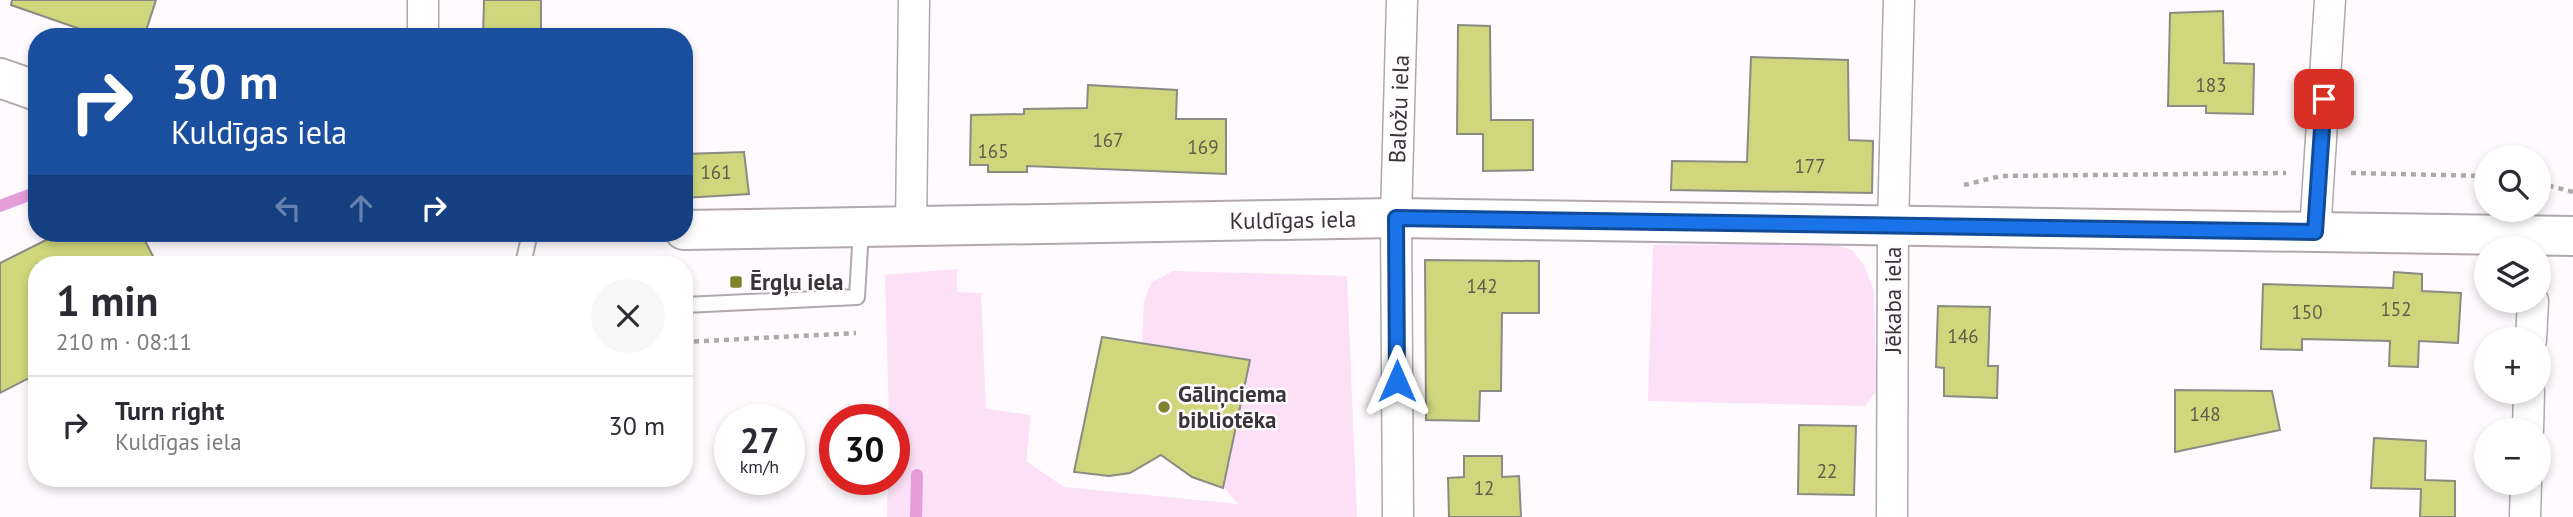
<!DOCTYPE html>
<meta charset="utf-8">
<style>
:root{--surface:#fff;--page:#f7f7f7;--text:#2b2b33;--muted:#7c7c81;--line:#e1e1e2}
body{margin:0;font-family:"PT Sans",sans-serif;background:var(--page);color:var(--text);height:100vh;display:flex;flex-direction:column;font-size:26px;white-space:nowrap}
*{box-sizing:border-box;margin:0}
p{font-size:23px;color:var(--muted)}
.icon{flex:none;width:38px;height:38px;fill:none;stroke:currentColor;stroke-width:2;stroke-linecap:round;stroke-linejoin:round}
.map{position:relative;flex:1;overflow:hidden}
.sheet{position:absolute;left:28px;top:256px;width:665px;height:231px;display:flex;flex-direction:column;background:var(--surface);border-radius:28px;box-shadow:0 4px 10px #0003}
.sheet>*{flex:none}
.banner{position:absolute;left:28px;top:28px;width:665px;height:214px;border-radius:28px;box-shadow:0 4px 10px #0003;background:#1a4fa0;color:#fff;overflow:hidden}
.controls{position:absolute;left:2474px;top:145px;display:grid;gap:14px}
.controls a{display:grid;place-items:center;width:77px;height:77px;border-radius:50%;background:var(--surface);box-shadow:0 4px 10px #0003;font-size:35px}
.speed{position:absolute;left:714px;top:404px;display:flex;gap:14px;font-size:35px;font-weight:700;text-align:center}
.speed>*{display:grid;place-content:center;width:91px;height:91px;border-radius:50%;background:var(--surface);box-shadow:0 4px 10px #0003;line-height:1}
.speed small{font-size:18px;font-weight:400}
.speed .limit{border:10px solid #d22;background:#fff;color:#111}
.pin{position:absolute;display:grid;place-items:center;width:60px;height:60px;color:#fff;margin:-30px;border-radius:14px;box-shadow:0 4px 10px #0006}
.me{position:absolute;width:77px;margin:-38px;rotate:0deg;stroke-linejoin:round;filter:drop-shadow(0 0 5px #0008)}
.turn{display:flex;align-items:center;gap:24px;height:147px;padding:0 28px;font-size:32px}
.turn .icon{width:91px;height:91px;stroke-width:2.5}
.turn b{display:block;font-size:49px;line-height:60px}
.lanes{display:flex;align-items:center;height:66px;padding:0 28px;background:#0003;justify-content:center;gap:35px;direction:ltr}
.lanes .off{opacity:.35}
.round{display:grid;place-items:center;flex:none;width:74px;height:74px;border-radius:37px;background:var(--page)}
.head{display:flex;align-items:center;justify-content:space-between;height:119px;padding:0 28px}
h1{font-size:42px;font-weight:700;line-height:52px}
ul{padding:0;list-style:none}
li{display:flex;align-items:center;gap:21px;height:98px;padding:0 28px;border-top:2px solid var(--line)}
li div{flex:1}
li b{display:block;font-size:26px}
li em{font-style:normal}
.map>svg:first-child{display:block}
.green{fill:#fce0f7}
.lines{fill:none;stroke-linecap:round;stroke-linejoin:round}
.stream{stroke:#e49dd9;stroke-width:12}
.building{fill:#cfd67c;stroke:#8a8b84;stroke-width:2}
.lane-casing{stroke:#b0a8ae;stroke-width:18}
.street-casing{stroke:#b0a8ae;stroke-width:33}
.secondary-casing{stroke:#b0a8ae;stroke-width:42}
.path{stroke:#aca9ab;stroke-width:4.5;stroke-dasharray:5 5;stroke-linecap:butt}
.lane{stroke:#fff;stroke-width:14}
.street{stroke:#fff;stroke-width:30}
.secondary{stroke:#fff;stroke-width:38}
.route-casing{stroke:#114b97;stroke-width:18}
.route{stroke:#1a73e8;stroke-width:12}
.poi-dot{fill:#7f832e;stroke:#fefafd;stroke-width:2.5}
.labels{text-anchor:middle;stroke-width:5;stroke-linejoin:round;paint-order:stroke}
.number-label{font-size:19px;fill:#5d5d48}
.street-label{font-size:23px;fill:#373537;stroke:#fefafd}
.poi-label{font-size:23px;font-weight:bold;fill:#373537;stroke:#fefafd;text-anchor:start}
</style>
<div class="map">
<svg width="2573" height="517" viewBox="0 0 2573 517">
<rect width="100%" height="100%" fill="#fefafd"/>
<path class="green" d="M 1836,244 L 1853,251 L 1865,267 L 1874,291 L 1876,391 L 1865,406 L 1648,401 L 1653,245 Z
M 957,269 L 957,292 L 981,293 L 986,409 L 1031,415 L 1026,461 L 1064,487 L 1238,504 L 1223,486 L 1250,360 L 1142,343 L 1144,301 L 1151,283 L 1173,271 L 1347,276 L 1357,517 L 887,517 L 888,480 L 894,480 L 894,420 L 889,420 L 885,275 Z"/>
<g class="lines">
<path class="stream" d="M 0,206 L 37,192
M 916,517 L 917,475"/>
</g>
<path class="building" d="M 12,0 L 156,0 L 144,37 L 103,37 L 11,5 Z
M 484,0 L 541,0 L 541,37 L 483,37 Z
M 2223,11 L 2224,63 L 2254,64 L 2253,114 L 2206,113 L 2206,106 L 2168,106 L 2170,13 Z
M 1458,25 L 1490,26 L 1491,120 L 1533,120 L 1533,170 L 1483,171 L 1483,134 L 1457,134 Z
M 1751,57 L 1848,60 L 1849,140 L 1873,141 L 1872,193 L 1671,190 L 1672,161 L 1747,162 Z
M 1088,85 L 1177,90 L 1176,119 L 1226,119 L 1226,174 L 1027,166 L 1027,172 L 988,172 L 988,165 L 970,165 L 971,115 L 1024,114 L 1024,109 L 1087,108 Z
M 744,152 L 749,194 L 684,198 L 684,154 Z
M 60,233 L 141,233 L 157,264 L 37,264 L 37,374 L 0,393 L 0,263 Z
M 1425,260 L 1539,261 L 1539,313 L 1502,313 L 1501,391 L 1480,391 L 1479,421 L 1426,420 Z
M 2394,272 L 2422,274 L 2422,291 L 2461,293 L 2458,343 L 2419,341 L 2418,367 L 2389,366 L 2390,341 L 2302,339 L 2302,350 L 2261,349 L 2263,284 L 2393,288 Z
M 1938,306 L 1990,307 L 1988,366 L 1998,366 L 1997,398 L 1944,396 L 1944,368 L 1936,367 Z
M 1102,337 L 1250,360 L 1223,488 L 1192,477 L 1161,455 L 1130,473 L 1109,476 L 1074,472 Z
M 2175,390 L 2272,391 L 2280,430 L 2175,452 Z
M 1799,425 L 1856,426 L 1854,495 L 1798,494 Z
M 2374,438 L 2426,441 L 2425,480 L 2455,481 L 2455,517 L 2420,517 L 2421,489 L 2371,488 Z
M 1464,456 L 1502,456 L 1502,477 L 1519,476 L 1521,517 L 1449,517 L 1448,478 L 1464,477 Z"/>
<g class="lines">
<defs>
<path id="lane" d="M 523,264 L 530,233
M 684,305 L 857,297 L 861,230"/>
<path id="street" d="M 423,37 L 423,0
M 911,226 L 914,0
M 2315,232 L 2330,0
M 2531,340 L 2533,301
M 2528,430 L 2529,392
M 1398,517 L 1396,218 L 1402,0
M 1892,517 L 1893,225 L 1899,0
M 2525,517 L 2526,483"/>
<path id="secondary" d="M 0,78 L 37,91
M 684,230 L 1396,218 L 2573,236"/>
</defs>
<use href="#lane" class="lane-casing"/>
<use href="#street" class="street-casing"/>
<use href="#secondary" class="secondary-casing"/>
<path class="path" d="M 2351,173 L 2487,176
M 2539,183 L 2573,192
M 1964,185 L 2001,176 L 2286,173
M 684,342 L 856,333"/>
<use href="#lane" class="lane"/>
<use href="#street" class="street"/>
<use href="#secondary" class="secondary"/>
</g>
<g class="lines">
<defs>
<path id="route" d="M 1397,381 L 1396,218 L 2315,232 L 2324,99"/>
</defs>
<use href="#route" class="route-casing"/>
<use href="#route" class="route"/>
</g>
<g class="poi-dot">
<rect x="729" y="275" width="14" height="14" rx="3.5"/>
<circle cx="1164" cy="407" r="7"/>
</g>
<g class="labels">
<g class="number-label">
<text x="2211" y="92">183</text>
<text x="1108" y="147">167</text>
<text x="1203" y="154">169</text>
<text x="993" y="158">165</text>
<text x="1810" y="173">177</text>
<text x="716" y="179">161</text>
<text x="1482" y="293">142</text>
<text x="2396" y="316">152</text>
<text x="2307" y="319">150</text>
<text x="1963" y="343">146</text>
<text x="2205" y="421">148</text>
<text x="1827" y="478">22</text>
<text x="1484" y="495">12</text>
</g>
<g class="street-label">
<text transform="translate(1399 109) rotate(-88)" y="8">Baložu iela</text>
<text transform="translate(1293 220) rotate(-1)" y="8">Kuldīgas iela</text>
<text transform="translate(1893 300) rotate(-90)" y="8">Jēkaba iela</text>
</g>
<g class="poi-label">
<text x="750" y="290">Ērgļu iela</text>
<text x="1178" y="402">Gāliņciema<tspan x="1178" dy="26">bibliotēka</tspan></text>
</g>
</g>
</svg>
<div class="controls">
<a><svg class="icon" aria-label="search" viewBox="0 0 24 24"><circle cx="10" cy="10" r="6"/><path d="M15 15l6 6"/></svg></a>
<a><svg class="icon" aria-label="layers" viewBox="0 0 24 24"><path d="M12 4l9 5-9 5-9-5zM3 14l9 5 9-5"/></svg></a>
<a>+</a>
<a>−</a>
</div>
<div class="speed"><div>27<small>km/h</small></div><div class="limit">30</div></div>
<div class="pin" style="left:2324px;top:99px;background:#d93025"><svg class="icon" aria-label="arrive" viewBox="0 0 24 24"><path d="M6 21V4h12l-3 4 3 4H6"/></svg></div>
<svg class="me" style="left:1397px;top:381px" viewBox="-20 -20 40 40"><path d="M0-17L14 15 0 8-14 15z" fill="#1a73e8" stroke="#fff" stroke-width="4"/></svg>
<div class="banner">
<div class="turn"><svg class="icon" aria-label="right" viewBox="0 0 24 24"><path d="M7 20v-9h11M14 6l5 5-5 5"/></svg><div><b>30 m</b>Kuldīgas iela</div></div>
<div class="lanes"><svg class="icon off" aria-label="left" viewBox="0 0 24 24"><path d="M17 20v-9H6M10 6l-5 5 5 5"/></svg><svg class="icon off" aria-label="ahead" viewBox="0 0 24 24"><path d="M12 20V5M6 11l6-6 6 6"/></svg><svg class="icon" aria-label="right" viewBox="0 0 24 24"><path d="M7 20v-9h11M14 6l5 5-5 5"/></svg></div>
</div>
<section class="sheet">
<div class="head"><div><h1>1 min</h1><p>210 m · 08:11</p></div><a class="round"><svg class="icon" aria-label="close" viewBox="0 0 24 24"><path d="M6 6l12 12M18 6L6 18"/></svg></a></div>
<ul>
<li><svg class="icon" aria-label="right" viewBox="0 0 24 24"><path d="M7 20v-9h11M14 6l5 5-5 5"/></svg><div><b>Turn right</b><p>Kuldīgas iela</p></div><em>30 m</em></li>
</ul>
</section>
</div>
